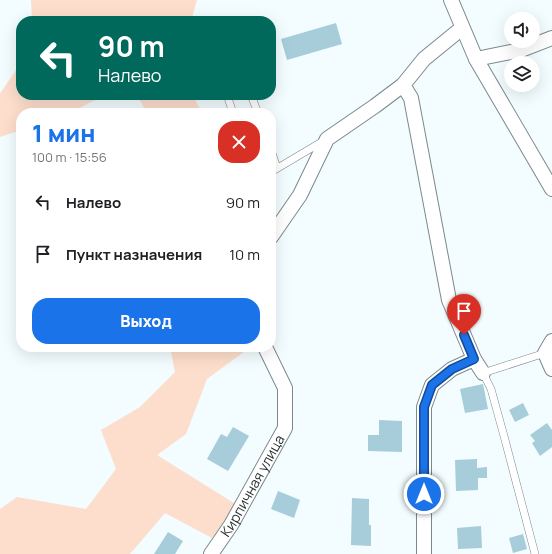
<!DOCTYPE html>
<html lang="ru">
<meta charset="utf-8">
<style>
:root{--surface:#fff;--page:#f6f6f6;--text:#202124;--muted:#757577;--accent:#1a73e8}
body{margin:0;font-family:Manrope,sans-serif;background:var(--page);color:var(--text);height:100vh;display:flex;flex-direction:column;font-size:15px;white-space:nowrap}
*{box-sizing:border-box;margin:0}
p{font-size:13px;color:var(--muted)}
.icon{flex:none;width:22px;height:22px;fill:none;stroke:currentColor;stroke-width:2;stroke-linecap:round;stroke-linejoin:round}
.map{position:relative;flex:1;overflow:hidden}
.side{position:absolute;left:16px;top:108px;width:260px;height:244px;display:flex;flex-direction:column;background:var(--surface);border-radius:16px;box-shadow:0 4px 16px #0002}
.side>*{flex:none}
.banner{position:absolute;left:16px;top:16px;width:260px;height:84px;border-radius:16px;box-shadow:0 4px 16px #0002;background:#00695c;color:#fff;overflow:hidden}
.tools{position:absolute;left:504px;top:12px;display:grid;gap:8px}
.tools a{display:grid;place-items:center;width:36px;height:36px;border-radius:50%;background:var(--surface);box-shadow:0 4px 16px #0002;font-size:20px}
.pin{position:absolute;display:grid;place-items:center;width:34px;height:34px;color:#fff;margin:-41px -17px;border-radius:50% 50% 50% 0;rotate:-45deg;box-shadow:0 0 4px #0007}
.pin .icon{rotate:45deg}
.me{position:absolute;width:44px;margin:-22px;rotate:0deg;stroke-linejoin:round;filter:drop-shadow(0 0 3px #0008)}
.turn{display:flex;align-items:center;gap:14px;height:84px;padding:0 16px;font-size:18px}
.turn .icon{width:52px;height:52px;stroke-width:2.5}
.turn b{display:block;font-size:28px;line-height:34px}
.round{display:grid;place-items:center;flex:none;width:42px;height:42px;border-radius:16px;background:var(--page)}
.summary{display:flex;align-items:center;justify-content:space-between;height:68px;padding:0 16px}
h1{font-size:24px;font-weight:800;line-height:30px;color:var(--accent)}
.primary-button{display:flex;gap:8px;margin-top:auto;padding:8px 16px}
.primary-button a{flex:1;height:46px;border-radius:16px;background:var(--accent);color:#fff;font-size:16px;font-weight:800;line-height:46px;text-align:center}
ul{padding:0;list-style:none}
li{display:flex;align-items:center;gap:12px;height:52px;padding:0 16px}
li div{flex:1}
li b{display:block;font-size:15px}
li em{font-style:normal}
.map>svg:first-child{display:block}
.green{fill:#fddecc}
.building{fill:#a6cdd9}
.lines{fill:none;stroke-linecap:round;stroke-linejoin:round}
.service-casing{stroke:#7c898c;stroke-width:8}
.minor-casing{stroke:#7c898c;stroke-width:16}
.service{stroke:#fff;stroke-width:7}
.minor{stroke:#fff;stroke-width:14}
.route-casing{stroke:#114b97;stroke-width:10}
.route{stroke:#1a73e8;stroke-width:7}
.labels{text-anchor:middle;stroke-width:4;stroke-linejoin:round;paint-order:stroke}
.street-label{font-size:14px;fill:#2b3132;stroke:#fff}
</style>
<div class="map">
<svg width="552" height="554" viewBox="0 0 552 554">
<rect width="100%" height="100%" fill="#f3fcfe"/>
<path class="green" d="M 31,0 L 197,0 L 191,21 L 32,21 Z
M 21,63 L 21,95 L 105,95 L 69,113 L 21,113 L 21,130 L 0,137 L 0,93 L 1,92 Z
M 137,95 L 193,95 L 202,113 L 147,113 Z
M 170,347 L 245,347 L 245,351 L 207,379 L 186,434 L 157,455 L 237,505 L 212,538 L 165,513 L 130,554 L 0,554 L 0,509 L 17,497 L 86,509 L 116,469 L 101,430 L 140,407 L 175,372 Z"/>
<path class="building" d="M 336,23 L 342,44 L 287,60 L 281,39 Z
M 483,384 L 488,409 L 465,413 L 460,389 Z
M 523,403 L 529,415 L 515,422 L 509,410 Z
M 379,420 L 402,421 L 402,452 L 368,451 L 368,435 L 379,435 Z
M 547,423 L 552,430 L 552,447 L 540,456 L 532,443 L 535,441 L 530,435 Z
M 233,427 L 249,436 L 228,471 L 207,459 L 221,434 L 227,437 Z
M 477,459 L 477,468 L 487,467 L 487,478 L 478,478 L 478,490 L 456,491 L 455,460 Z
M 278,491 L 300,500 L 294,518 L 271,509 Z
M 352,498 L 369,499 L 369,525 L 371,525 L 371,546 L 351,545 Z
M 481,526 L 482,548 L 458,549 L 457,528 Z
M 168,532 L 183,541 L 175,554 L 154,554 Z
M 523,534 L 527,549 L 513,553 L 509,538 Z"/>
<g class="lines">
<defs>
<path id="service" d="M 227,95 L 233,113
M 251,95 L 258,113
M 271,150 L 277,168
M 271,172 L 325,140
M 535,554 L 504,436 L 491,389 L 483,373 L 545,353"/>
<g id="minor">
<path d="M 451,0 L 476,59 L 552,189"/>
<path d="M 462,28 L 424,59 L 403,85 L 411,98 L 449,300 L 474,359 L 483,373"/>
<path d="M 476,59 L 521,50 L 552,38"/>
<path d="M 271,237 L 300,195 L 327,139 L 375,106 L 403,85"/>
<path d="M 552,341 L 545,353 L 552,369"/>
<path id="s1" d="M 211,554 L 231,525 L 285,428 L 285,388 L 265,347"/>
<path d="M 424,554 L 424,407 L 432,385 L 452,369 L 474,359"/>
</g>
</defs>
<use href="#service" class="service-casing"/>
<use href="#minor" class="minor-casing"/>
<use href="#service" class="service"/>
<use href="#minor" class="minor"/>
</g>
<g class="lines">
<defs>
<path id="route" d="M 424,494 L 424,407 L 432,385 L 452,369 L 474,359 L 464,335"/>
</defs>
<use href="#route" class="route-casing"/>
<use href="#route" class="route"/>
</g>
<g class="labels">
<g class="street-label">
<text dy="5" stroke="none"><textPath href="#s1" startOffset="80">Кирпичная улица</textPath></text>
</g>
</g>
</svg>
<div class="tools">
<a><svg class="icon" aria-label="sound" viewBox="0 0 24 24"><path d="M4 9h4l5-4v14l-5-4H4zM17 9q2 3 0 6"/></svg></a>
<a><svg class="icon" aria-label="layers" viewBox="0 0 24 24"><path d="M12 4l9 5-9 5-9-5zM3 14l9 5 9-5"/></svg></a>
</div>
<div class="pin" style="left:464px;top:335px;background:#d93025"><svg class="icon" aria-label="arrive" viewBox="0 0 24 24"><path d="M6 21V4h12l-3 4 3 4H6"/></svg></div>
<svg class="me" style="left:424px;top:494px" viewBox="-20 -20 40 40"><circle r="17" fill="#1a73e8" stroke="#fff" stroke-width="3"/><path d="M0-11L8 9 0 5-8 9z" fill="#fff"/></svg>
<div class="banner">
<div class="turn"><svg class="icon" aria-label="left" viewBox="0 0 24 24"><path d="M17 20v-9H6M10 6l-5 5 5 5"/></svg><div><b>90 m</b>Налево</div></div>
</div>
<section class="side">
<div class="summary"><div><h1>1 мин</h1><p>100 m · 15:56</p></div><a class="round" style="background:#d93025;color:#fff"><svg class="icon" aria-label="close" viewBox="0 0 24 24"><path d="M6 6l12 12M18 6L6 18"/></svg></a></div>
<ul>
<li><svg class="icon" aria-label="left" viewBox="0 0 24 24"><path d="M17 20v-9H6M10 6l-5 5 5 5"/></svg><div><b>Налево</b></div><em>90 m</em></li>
<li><svg class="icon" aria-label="arrive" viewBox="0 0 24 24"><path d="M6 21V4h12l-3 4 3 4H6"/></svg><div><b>Пункт назначения</b></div><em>10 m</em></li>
</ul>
<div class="primary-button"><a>Выход</a></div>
</section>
</div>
